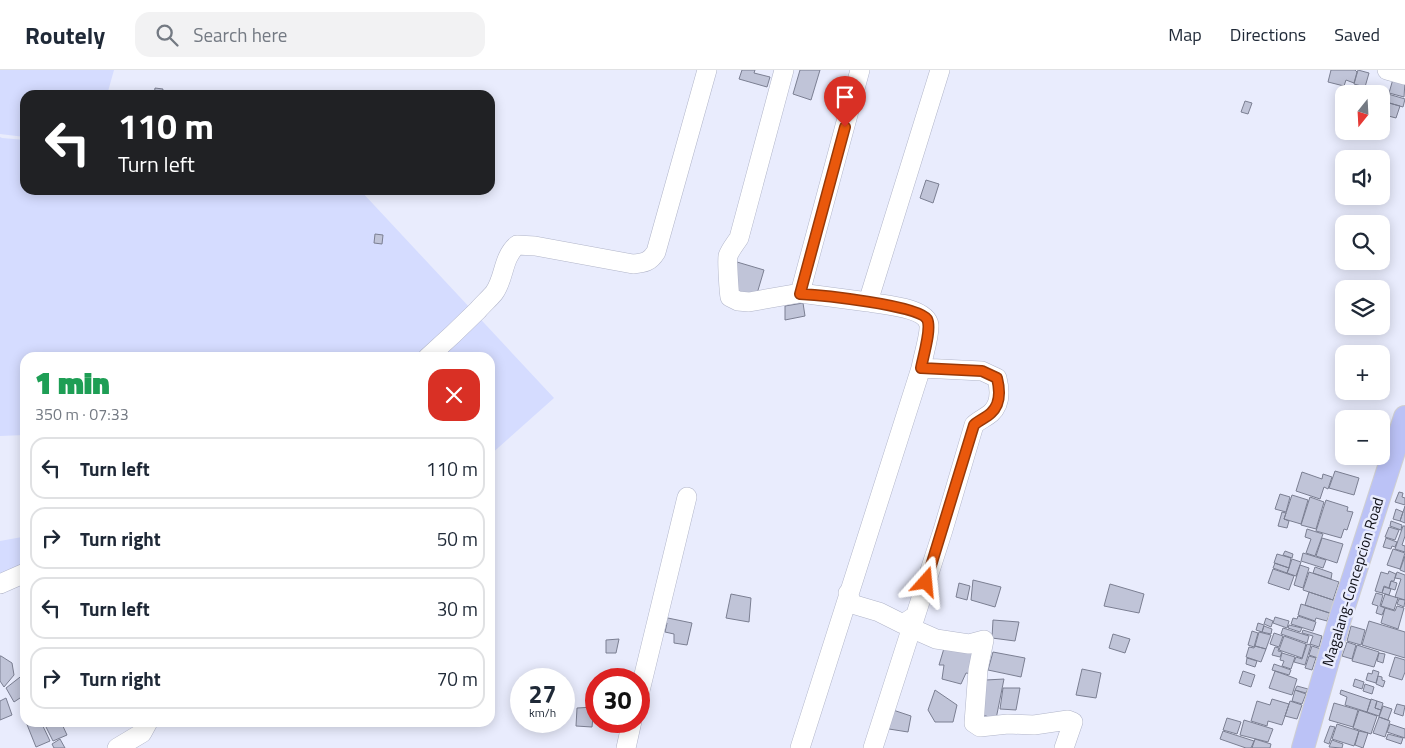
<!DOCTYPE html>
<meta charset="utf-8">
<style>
:root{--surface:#fff;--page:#f2f2f3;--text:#1f2937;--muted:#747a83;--line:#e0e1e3}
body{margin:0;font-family:"Titillium Web",sans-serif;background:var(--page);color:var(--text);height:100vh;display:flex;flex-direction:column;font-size:19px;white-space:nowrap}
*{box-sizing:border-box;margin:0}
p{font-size:16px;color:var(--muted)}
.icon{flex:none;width:28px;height:28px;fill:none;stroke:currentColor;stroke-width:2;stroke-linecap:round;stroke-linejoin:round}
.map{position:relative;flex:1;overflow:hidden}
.panel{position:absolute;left:20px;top:282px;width:475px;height:375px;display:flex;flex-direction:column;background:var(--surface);border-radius:15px;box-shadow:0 2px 12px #0003}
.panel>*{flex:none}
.hud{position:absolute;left:20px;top:20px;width:475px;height:105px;border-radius:15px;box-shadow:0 2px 12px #0003;background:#202124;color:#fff;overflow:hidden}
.needle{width:32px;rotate:198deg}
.controls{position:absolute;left:1335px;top:15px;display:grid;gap:10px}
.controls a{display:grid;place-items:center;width:55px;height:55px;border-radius:10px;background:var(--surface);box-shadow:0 2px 12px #0003;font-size:25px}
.speed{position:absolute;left:510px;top:598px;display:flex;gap:10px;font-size:25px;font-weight:700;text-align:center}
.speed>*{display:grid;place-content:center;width:65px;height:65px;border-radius:50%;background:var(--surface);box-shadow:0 2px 12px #0003;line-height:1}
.speed small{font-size:12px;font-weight:400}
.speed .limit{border:8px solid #d22;background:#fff;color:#111}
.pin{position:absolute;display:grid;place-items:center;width:42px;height:42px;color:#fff;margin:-51px -21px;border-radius:50% 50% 50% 0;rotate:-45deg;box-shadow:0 0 5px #0007}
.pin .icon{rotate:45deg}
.me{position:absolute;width:55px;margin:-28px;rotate:18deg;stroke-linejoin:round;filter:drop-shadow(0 0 4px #0008)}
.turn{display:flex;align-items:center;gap:18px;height:105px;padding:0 15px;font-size:22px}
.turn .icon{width:65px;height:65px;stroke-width:2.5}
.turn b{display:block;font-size:35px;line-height:42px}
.round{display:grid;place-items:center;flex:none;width:52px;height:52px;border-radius:15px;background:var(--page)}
.headline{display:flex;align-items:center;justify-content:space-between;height:85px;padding:0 15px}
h1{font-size:30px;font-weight:800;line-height:38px;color:#1e9e55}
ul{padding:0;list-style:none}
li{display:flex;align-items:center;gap:15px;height:62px;margin:0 10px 8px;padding:0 5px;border:2px solid var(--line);border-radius:15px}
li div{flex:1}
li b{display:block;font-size:19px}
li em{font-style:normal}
header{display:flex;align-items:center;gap:30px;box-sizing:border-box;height:70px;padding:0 25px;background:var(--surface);border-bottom:1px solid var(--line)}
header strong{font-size:24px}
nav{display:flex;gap:28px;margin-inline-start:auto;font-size:18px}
.search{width:350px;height:45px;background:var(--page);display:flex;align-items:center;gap:12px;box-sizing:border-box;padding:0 18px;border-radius:15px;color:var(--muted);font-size:19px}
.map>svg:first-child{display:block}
.green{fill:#d5dcff}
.building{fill:#c0c4d8;stroke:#7b7f92}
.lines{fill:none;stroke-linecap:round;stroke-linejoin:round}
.minor-casing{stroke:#b1b5c9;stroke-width:20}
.major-casing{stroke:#cfcfd0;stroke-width:24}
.minor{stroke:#fff;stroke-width:19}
.major{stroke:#bbc2f6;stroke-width:22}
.route-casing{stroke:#983908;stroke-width:12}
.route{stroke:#ea580c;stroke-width:9}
.labels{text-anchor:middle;stroke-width:5;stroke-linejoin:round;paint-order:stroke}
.street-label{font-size:15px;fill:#0e0f16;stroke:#e9ecfd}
</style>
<header>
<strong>Routely</strong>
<div class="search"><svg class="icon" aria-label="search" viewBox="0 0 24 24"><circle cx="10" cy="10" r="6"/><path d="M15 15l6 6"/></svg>Search here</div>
<nav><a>Map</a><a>Directions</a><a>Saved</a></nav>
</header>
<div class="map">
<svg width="1405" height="678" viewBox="0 0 1405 678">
<rect width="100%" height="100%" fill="#e9ecfd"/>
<path class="green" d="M 0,0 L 114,0 L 107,25 L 25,25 L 25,67 L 0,64 Z
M 0,67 L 2,68 L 25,70 L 25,120 L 360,120 L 554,328 L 490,385 L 490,288 L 25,288 L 25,365 L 0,366 Z
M 22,467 L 25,484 L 25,502 L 0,513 L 0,471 Z"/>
<path class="building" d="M 742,0 L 755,0 L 754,3 L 770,7 L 767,17 L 739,9 Z
M 800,0 L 820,0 L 811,30 L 793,24 Z
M 1331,0 L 1355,0 L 1357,2 L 1354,13 L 1346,10 L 1344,16 L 1328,12 Z
M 1358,0 L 1369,3 L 1365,17 L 1354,14 Z
M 1393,9 L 1405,12 L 1404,27 L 1389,23 Z
M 155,18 L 163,19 L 162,25 L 154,25 Z
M 1383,21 L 1387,23 L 1385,31 L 1381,30 Z
M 1388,24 L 1405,29 L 1403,37 L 1386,32 Z
M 1245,31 L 1252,33 L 1248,44 L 1241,42 Z
M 1382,31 L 1400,36 L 1396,48 L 1381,44 Z
M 926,110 L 939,114 L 933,133 L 920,128 Z
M 375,164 L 383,165 L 382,174 L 374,173 Z
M 737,192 L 764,200 L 756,227 L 732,220 Z
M 803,233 L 805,246 L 785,250 L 785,236 Z
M 1335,401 L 1359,408 L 1354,425 L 1329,418 Z
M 1302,402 L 1322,409 L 1323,404 L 1332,407 L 1328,419 L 1324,417 L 1320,429 L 1296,421 Z
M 1399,422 L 1403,423 L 1402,427 L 1405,428 L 1405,435 L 1395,432 Z
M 1280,424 L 1290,427 L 1286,442 L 1275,439 Z
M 1292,425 L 1308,430 L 1301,454 L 1284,449 Z
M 1310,427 L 1324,432 L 1316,459 L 1301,455 Z
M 1326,430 L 1348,437 L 1347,441 L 1353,442 L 1347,460 L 1344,459 L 1341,468 L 1316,461 Z
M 1405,436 L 1405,453 L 1400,451 Z
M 1396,439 L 1403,442 L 1400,451 L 1393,449 Z
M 1282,442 L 1286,443 L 1284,449 L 1289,451 L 1287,458 L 1278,456 Z
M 1391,451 L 1402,455 L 1401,460 L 1390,456 Z
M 1403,456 L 1405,456 L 1405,466 L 1402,475 L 1405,476 L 1405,482 L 1395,479 Z
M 1389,457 L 1399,460 L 1395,470 L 1385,467 Z
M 1307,459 L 1323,464 L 1315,486 L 1306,483 L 1311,469 L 1305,467 Z
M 1322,468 L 1343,474 L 1337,493 L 1316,486 Z
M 1386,468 L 1397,472 L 1395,477 L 1392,476 L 1391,479 L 1383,477 Z
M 1393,479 L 1405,483 L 1400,499 L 1387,495 Z
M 1285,481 L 1293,484 L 1292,488 L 1283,485 Z
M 1303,483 L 1326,490 L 1323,498 L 1301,491 Z
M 1277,484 L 1291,488 L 1289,498 L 1274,493 Z
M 1405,486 L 1405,502 L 1400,500 Z
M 1292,489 L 1301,492 L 1296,506 L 1287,503 Z
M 1275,493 L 1289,498 L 1287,503 L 1273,498 Z
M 1300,495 L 1309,498 L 1303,518 L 1294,515 Z
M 1315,497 L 1332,503 L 1331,509 L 1313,503 Z
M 1273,499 L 1294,506 L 1289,520 L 1268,513 Z
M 1389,501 L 1396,504 L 1394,511 L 1391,511 L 1389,518 L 1384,516 L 1382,523 L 1375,521 L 1381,502 L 1388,504 Z
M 1309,502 L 1339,512 L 1333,530 L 1303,520 Z
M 1397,502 L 1405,505 L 1405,530 L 1395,527 L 1401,509 L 1395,508 Z
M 973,510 L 1001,517 L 995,537 L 971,530 Z
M 1391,511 L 1397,513 L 1395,520 L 1389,518 Z
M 959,513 L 970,516 L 967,530 L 956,527 Z
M 1110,514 L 1144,524 L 1139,543 L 1104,536 Z
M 1384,517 L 1391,519 L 1389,525 L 1382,523 Z
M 1309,522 L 1336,531 L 1332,544 L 1305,535 Z
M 1376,523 L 1383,525 L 1380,536 L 1385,538 L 1382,545 L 1376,543 L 1378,536 L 1372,534 Z
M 731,524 L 751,528 L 749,552 L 726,548 Z
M 1385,524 L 1398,528 L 1394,540 L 1381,536 Z
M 1399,529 L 1405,530 L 1404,537 L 1397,534 Z
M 1301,534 L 1330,543 L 1327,551 L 1316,548 L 1315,551 L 1298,545 Z
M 1397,536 L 1404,538 L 1398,559 L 1381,553 L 1385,538 L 1395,541 Z
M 1298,546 L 1316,552 L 1313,561 L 1291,554 L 1293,548 L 1297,549 Z
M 663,547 L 692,553 L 687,575 L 674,573 L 674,564 L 665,562 L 667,553 L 661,553 Z
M 1275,547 L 1289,551 L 1287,558 L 1273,553 Z
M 1266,548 L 1273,551 L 1271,557 L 1264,554 Z
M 993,550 L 1019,552 L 1015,571 L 992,568 Z
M 1369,551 L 1405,562 L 1405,588 L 1362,575 Z
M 1258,553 L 1264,555 L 1262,562 L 1256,560 Z
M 1289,555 L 1302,558 L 1300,562 L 1288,558 Z
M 1264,556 L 1272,559 L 1271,564 L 1262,562 Z
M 1351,556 L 1365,560 L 1361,575 L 1347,571 Z
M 1283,558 L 1309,566 L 1307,573 L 1281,564 Z
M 1303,560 L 1322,566 L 1319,577 L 1310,574 L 1313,566 L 1302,563 Z
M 1252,561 L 1258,563 L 1254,577 L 1248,575 Z
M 1259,562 L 1271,565 L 1266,579 L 1255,576 Z
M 1274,563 L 1283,566 L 1279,577 L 1270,574 Z
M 1113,564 L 1130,569 L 1125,583 L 1109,578 Z
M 1284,566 L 1306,574 L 1302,588 L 1279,580 Z
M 619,569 L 616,583 L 606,583 L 606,570 Z
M 1347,572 L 1356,575 L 1352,589 L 1342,586 Z
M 1307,574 L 1311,575 L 1305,595 L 1294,592 L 1296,587 L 1302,589 Z
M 945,575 L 976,579 L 972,604 L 966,603 L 961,614 L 942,609 L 944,595 L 939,595 Z
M 1357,575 L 1379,582 L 1374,597 L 1352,591 Z
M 1255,576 L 1266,579 L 1261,592 L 1246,587 L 1249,577 L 1254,578 Z
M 1312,576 L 1321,579 L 1318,588 L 1309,585 Z
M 1275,577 L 1279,578 L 1278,581 L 1282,582 L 1280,587 L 1272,585 Z
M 993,582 L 1025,588 L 1021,607 L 988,600 Z
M 1282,583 L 1295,587 L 1291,599 L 1282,596 L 1284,591 L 1280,590 Z
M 1379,583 L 1385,584 L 1383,593 L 1377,591 Z
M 0,586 L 1,586 L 12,593 L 14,605 L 4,617 L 0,611 Z
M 1309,586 L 1316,588 L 1312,600 L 1305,598 Z
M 1395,587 L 1405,590 L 1405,602 L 1402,610 L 1389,606 Z
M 1247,588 L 1257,591 L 1255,597 L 1246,594 Z
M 1274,594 L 1291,600 L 1289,605 L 1272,600 Z
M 1082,599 L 1101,603 L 1096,628 L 1076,625 Z
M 1373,600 L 1379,602 L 1376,613 L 1366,610 L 1368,603 L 1372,604 Z
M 1243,601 L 1255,605 L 1251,617 L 1239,613 Z
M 1275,601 L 1297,609 L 1292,625 L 1269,618 Z
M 24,604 L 25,629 L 23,626 L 14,632 L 6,618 Z
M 1378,606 L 1382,607 L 1382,610 L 1385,611 L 1383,617 L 1376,614 Z
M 1004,609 L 996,649 L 979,644 L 986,610 Z
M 1355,609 L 1364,612 L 1362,619 L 1353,616 Z
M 1365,614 L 1374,617 L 1372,624 L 1363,621 Z
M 1297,616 L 1308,619 L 1306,623 L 1295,620 Z
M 1003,618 L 1020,618 L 1016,640 L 1000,639 Z
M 935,620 L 957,635 L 953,652 L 935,652 L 928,640 Z
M 1295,620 L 1306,624 L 1302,634 L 1292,631 Z
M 1341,620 L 1371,630 L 1367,642 L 1345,635 L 1347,627 L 1340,624 Z
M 6,628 L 12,645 L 0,650 L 0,631 Z
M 1272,629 L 1289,634 L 1282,655 L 1268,651 L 1267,656 L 1251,651 L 1257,631 L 1270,635 Z
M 1371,629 L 1377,631 L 1375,638 L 1381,640 L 1379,646 L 1367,642 Z
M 1290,631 L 1302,635 L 1297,649 L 1285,646 Z
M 1377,631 L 1383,633 L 1381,640 L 1375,638 Z
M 1334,633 L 1358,640 L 1353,657 L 1329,650 Z
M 1397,634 L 1405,636 L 1403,646 L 1394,643 Z
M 1383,636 L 1392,639 L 1388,650 L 1379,647 Z
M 594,637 L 592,657 L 576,656 L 577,638 Z
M 893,640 L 911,646 L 908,662 L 889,659 Z
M 1359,640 L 1377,646 L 1371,664 L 1353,658 Z
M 1379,647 L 1390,651 L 1385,667 L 1373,663 Z
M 1227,648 L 1241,652 L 1237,664 L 1223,660 Z
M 1244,650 L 1273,659 L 1268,672 L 1240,665 Z
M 26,652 L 41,652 L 50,671 L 36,677 Z
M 53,652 L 61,652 L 67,665 L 53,671 L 46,657 Z
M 1337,654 L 1359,661 L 1354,676 L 1332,669 Z
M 1390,654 L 1405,659 L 1405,668 L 1387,662 Z
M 1330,656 L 1335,657 L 1329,674 L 1324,672 Z
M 1223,661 L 1254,671 L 1251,678 L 1246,678 L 1220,669 Z
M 1359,661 L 1368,663 L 1363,678 L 1355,675 Z
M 1388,664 L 1403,668 L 1401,674 L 1386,669 Z
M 60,669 L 65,678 L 54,678 L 52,674 Z
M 1255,669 L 1271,674 L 1270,678 L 1252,678 Z
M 1332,670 L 1343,674 L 1342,678 L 1329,677 Z"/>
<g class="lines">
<defs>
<path id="minor" d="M 784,0 L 739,168 C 735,174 730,180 728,186 C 727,190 729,222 730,227 L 738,231 L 749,232 L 800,223 L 868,232 L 940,0
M 1387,0 L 1405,5
M 800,223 L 860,0
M 427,288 C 445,272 462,256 478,240 C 483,234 489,229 494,223 C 505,208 502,188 517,175 L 535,176 L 633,194 C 644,193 650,192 656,182 L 707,0
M 0,514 L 25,503
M 848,523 L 852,534 L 879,542 L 903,554 L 915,546
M 911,558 L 936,569 L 969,574 L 984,570 L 978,600 L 974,653 L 980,657 L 1008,654 L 1034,655 L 1068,650 L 1073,652 L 1064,678
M 639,625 L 687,427
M 117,678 L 142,663 L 148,652
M 626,678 L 632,651
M 800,678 L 921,298 C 923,286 930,265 929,255 C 926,237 883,235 868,232
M 873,678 L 943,460 L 974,355 C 979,350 985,348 991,343 C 1001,334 1000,320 997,308 L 982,301 L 921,298"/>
<path id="major" d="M 1303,678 L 1340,549 L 1405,347"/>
</defs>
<use href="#minor" class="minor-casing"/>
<use href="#major" class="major-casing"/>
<use href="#minor" class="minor"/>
<use href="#major" class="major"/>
</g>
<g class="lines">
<defs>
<path id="route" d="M 845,57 L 800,224 C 820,225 918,235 927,249 C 932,258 923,287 921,298 L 982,301 L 997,308 C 1000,320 1001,334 991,343 C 986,348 979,350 974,355 L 926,512"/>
</defs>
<use href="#route" class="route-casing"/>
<use href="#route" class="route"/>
</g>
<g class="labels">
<g class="street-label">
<text transform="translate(1353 512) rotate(-73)" y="5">Magalang-Concepcion Road</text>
</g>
</g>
</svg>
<div class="controls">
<a><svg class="needle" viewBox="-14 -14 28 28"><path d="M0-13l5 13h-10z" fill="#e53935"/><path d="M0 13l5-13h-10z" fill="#747a83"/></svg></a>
<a><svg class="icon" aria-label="sound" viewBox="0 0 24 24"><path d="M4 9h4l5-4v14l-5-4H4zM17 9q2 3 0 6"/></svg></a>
<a><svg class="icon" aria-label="search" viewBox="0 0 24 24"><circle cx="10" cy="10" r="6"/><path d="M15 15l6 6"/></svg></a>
<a><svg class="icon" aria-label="layers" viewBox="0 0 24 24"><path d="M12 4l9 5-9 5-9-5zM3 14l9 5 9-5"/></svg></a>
<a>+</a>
<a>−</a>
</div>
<div class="speed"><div>27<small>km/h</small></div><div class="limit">30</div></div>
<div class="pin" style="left:845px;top:57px;background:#d93025"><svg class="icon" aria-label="arrive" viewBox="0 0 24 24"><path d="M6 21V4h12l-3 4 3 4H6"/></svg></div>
<svg class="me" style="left:926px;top:512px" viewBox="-20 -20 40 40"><path d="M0-17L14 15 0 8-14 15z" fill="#ea580c" stroke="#fff" stroke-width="4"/></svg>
<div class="hud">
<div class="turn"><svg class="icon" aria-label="left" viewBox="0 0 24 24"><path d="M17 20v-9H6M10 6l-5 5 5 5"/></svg><div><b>110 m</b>Turn left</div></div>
</div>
<section class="panel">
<div class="headline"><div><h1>1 min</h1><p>350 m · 07:33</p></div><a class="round" style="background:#d93025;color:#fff"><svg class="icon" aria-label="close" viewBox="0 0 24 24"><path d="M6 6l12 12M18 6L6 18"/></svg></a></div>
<ul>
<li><svg class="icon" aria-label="left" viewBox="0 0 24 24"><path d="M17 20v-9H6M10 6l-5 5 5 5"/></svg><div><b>Turn left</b></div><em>110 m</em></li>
<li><svg class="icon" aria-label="right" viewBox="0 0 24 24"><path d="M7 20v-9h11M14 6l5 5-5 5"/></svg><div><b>Turn right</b></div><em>50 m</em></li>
<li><svg class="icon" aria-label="left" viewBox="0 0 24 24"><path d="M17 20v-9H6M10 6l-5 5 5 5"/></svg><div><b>Turn left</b></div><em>30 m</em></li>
<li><svg class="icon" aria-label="right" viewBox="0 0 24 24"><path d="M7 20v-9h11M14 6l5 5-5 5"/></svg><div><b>Turn right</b></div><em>70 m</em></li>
</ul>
</section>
</div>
